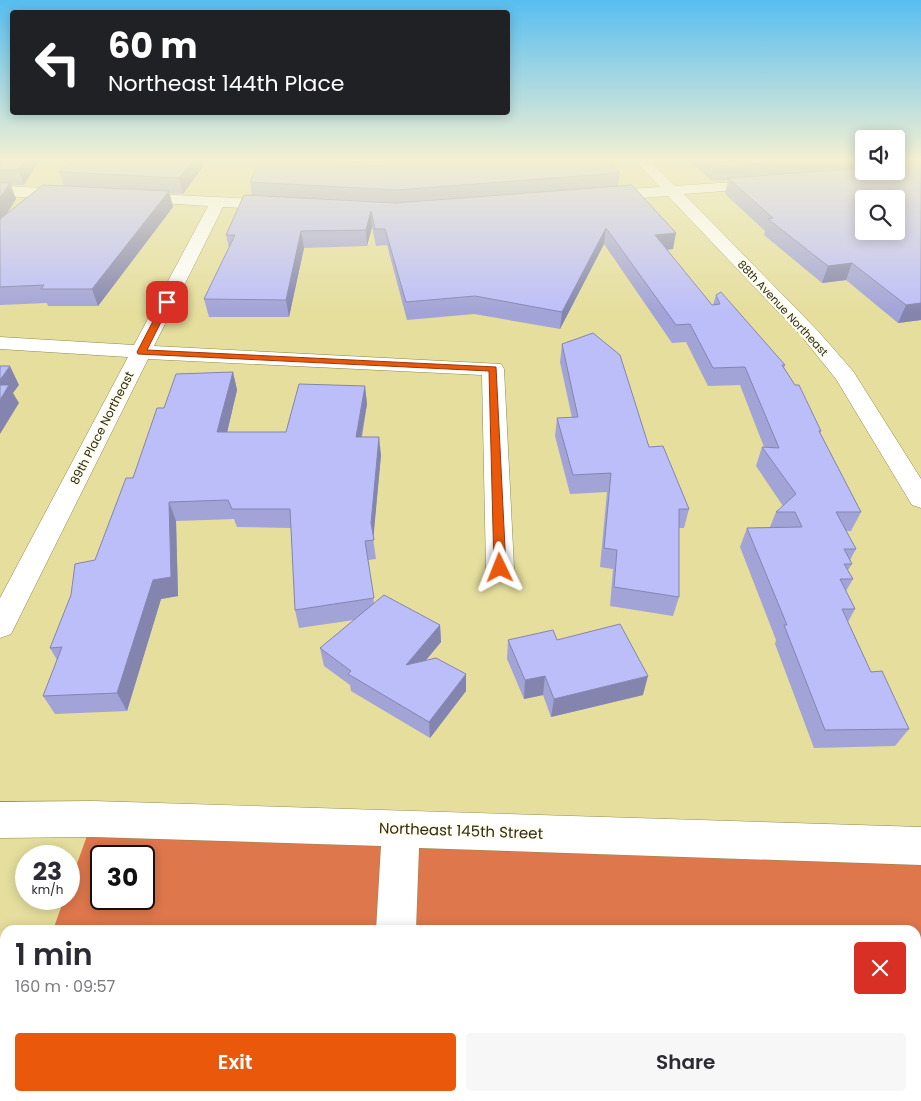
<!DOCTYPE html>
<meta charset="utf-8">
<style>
:root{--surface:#fff;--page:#f7f7f7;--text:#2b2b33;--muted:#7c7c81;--accent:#ea580c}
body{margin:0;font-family:Poppins,sans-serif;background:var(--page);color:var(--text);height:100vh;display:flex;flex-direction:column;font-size:19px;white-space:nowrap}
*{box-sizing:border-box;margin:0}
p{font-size:16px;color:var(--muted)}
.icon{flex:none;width:28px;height:28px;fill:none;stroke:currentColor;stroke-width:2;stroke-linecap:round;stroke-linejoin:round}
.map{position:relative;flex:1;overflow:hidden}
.panel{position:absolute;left:0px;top:925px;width:921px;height:176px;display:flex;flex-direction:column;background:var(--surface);border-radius:15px 15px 0 0;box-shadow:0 2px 12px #0003}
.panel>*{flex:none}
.top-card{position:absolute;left:10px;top:10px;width:500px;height:105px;border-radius:5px;box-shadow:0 2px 12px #0003;background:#202124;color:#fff;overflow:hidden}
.buttons{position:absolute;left:855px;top:130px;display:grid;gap:10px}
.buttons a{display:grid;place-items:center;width:50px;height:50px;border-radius:5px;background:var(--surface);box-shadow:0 2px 12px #0003;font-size:25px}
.speed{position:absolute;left:15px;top:845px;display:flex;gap:10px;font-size:25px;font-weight:700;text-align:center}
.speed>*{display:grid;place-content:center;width:65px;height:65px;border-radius:50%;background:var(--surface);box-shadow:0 2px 12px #0003;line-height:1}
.speed small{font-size:12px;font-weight:400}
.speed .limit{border:2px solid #111;border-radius:8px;background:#fff;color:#111}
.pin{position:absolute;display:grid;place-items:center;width:42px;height:42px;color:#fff;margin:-21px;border-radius:10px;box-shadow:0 2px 8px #0006}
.me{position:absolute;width:55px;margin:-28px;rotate:358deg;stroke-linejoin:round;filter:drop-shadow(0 0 4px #0008)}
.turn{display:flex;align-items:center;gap:18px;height:105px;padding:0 15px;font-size:22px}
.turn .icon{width:65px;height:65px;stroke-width:2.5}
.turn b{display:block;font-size:35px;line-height:42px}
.round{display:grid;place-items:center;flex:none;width:52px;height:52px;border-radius:5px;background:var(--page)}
.head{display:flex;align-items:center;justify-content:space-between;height:85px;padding:0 15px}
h1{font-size:30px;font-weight:600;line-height:38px}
.cta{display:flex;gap:10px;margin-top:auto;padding:10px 15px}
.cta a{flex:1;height:58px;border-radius:5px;background:var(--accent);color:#fff;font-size:20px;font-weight:600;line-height:58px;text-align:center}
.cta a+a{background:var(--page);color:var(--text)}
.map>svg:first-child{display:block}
.forest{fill:#df774c;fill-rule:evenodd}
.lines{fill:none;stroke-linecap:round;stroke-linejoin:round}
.minor-casing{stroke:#8f884a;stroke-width:1}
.minor{fill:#fff;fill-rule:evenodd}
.wall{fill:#a2a3d7}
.shaded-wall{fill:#8485af}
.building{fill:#bcbefa;stroke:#8485af;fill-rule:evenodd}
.route{fill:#ea580c;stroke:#983908}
.labels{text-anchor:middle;stroke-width:4.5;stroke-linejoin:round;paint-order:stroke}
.far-street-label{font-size:11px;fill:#2f2c11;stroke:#fefdf0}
.street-label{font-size:12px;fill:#2f2c11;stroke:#fefdf0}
.near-street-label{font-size:15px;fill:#2f2c11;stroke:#fefdf0}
</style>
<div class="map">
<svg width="921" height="1101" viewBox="0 0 921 1101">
<rect width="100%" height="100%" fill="#e5de9d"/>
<path class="forest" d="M 93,819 L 921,853 L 921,1101 L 0,1101 L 0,1077 L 5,1063 L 5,1096 L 916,1096 L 916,930 L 53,930 L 64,899 L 69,899 L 69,886 ZM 101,856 L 144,856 L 144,899 L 101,899 Z"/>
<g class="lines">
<defs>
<path id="minor" d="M 634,159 L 648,159 L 675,186 L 762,180 L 767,181 L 769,184 L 767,187 L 762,188 L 684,194 L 817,330 L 853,371 L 921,479 L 921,508 L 912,505 L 836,379 L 803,338 L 668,196 L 601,201 L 596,199 L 593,196 L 596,193 L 601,191 L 660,187 Z
M 0,186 L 72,189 L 77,191 L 80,194 L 77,197 L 72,199 L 0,196 Z
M 134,193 L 276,200 L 282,202 L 284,205 L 282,208 L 276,210 L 223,207 L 154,346 L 501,364 L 504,369 L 514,568 L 510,575 L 500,578 L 490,575 L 486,568 L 482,375 L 148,359 L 11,634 L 0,638 L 0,598 L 128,357 L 0,349 L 0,337 L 134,345 L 208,206 L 129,201 L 126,198 L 129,195 Z
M 93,801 L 921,827 L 921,865 L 419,848 L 416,930 L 376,930 L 381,846 L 93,837 L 0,838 L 0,802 Z
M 363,1096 L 409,1096 L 409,1101 L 363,1101 Z"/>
</defs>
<use href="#minor" class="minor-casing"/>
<use href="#minor" class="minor"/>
</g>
<path class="wall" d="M 0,159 L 40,159 L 24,185 L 10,185 L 16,199 L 7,213 L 64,186 L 59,172 L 204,165 L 183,194 L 169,193 L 173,207 L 98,306 L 48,306 L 47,303 L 0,305 Z
M 429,159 L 606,159 L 620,173 L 618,186 L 673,249 L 667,250 L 712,305 L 713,305 L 716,295 L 785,365 L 784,368 L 821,431 L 820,433 L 861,512 L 851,531 L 846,531 L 856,549 L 850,560 L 852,564 L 848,570 L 853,579 L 846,591 L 855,609 L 848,622 L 871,672 L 909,729 L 895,746 L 814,748 L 775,644 L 776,640 L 740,547 L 747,528 L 770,527 L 776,512 L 783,506 L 756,466 L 762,447 L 764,447 L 740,385 L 708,386 L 686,342 L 672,343 L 604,244 L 560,329 L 474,314 L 407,320 L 387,245 L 376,246 L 372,227 L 367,246 L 304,248 L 289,317 L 209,317 L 204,299 L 229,248 L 226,235 L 252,195 L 250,182 L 341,163 L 429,160 Z
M 687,159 L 864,159 L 864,171 L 896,171 L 896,159 L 921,159 L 921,320 L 898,323 L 846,280 L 822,283 L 764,235 L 765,231 L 725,194 L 728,180 L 712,181 Z
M 562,344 L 649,447 L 689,509 L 684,528 L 679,528 L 679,597 L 673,616 L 610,606 L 613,569 L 600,567 L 607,492 L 570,494 L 555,436 L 557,418 L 572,418 L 560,362 Z
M 233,372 L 237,390 L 227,432 L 286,432 L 365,386 L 367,404 L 362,437 L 381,455 L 373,538 L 376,559 L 368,560 L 374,603 L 440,625 L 441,642 L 425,661 L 466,674 L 466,691 L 430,738 L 351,691 L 350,685 L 324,666 L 320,648 L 354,620 L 299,628 L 295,610 L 291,528 L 237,527 L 234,519 L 176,521 L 178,596 L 161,599 L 127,711 L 55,714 L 43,696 L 57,660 L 50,648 L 95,560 L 164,408 Z
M 508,640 L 557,640 L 643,695 L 551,717 L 543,695 L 524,699 L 507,659 Z
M 507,1096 L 695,1096 L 696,1101 L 507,1101 Z"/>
<path class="shaded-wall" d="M 25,159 L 40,159 L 24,185 L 18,170 Z
M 194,159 L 202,159 L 204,165 L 183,194 L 179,178 Z
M 10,183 L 16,199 L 0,225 L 0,198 Z
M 169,191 L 173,207 L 98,306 L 92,289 Z
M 371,211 L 372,227 L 367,246 L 366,230 Z
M 606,228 L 604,244 L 560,329 L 562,312 Z
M 301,231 L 304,248 L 289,317 L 286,300 Z
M 676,233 L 673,249 L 652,251 L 655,235 Z
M 852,263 L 846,280 L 822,283 L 828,266 Z
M 921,303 L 921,320 L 898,323 L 906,305 Z
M 10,366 L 19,385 L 13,393 L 19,403 L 0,434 L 0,380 Z
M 233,372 L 237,390 L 223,450 L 217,432 Z
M 365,386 L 367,404 L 358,455 L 356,437 Z
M 379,437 L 381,455 L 373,542 L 371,523 Z
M 169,502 L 176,521 L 178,596 L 161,599 L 127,711 L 117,693 Z
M 440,625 L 441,642 L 407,683 L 406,665 Z
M 466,674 L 466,691 L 430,738 L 429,722 Z
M 545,676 L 543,695 L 524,699 L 525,680 Z
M 648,676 L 643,695 L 551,717 L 554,699 Z
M 258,1096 L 271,1096 L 276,1101 L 263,1101 Z"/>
<path class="building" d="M 0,159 L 25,159 L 18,170 L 0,170 Z
M 76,159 L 194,159 L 179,178 L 59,172 Z
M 430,159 L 606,159 L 620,173 L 396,190 L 250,182 L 260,160 L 340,161 L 339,163 L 430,160 Z
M 706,159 L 831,159 L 715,166 Z
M 921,163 L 921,303 L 906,305 L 852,263 L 828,266 L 768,219 L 773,218 L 728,178 L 864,168 L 864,171 L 896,171 L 896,165 ZM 864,199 L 896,199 L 896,231 L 864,231 Z
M 0,183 L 10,183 L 0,198 Z
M 43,185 L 169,191 L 92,289 L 41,289 L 44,285 L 0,287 L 0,219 Z
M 632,185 L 676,233 L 655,235 L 712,305 L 720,304 L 716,295 L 721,292 L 785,365 L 782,365 L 795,385 L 799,385 L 821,431 L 819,431 L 861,512 L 836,512 L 856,549 L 844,549 L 852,564 L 844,564 L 853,579 L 840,579 L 855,609 L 842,609 L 871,672 L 882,671 L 909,729 L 825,730 L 784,625 L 787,625 L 747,528 L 802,527 L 795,512 L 776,512 L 796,494 L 762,447 L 779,448 L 745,367 L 713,368 L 690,324 L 676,325 L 606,228 L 562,312 L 475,296 L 406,302 L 385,229 L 375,229 L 371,211 L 366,230 L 301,231 L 286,300 L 204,299 L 235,235 L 226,235 L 244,195 L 396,203 Z
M 593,333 L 620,355 L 649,447 L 663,446 L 689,509 L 679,509 L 679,597 L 614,587 L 617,550 L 604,548 L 611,473 L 573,475 L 557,418 L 578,417 L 562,344 Z
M 0,366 L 10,366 L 0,380 Z
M 233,372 L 217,432 L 286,432 L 299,384 L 365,386 L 356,437 L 379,437 L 371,523 L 374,540 L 365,541 L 374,598 L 295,610 L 290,509 L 232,509 L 228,500 L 169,502 L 171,577 L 153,580 L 117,693 L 43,696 L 62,647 L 50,648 L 71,595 L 75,564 L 95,560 L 126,478 L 133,478 L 157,408 L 164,408 L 176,374 Z
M 0,385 L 9,385 L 0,400 Z
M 384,595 L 440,625 L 406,665 L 436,658 L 466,674 L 429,722 L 348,674 L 351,671 L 320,648 Z
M 620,624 L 648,676 L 554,699 L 545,676 L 525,680 L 508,640 L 553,630 L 557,640 Z
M 117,928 L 180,930 L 116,930 Z
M 71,1096 L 265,1096 L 264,1101 L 69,1101 Z
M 510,1096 L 695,1096 L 696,1101 L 510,1101 Z"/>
<linearGradient id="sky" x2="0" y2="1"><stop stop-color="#57bef0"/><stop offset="0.51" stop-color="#f3f0d3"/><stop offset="1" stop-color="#f3f0d3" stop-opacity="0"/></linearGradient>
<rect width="921" height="313" fill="url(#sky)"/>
<path class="route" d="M 164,300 L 171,302 L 147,350 L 496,367 L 506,568 L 504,571 L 500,572 L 494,568 L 489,371 L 138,354 L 137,352 Z"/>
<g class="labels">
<g class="far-street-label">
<text transform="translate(783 308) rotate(47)" y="4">88th Avenue Northeast</text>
</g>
<g class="street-label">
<text transform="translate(102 428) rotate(-63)" y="4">89th Place Northeast</text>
</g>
<g class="near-street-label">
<text transform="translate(461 831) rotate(2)" y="5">Northeast 145th Street</text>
</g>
</g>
</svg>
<div class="buttons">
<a><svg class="icon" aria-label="sound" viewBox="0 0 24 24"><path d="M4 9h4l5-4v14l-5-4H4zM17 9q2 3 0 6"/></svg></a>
<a><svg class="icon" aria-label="search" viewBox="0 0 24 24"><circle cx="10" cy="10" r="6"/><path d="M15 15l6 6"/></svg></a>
</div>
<div class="speed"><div>23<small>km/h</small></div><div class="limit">30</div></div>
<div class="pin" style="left:167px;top:302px;background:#d93025"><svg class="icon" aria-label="arrive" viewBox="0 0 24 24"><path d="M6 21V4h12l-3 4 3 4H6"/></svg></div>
<svg class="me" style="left:500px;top:568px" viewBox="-20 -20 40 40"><path d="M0-17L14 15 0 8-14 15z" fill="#ea580c" stroke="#fff" stroke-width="4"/></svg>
<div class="top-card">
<div class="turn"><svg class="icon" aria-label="left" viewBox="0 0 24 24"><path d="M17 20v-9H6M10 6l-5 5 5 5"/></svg><div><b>60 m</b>Northeast 144th Place</div></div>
</div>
<section class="panel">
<div class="head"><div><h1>1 min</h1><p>160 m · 09:57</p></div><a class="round" style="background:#d93025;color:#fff"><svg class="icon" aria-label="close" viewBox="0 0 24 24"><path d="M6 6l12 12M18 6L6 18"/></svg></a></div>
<div class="cta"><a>Exit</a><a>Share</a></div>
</section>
</div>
